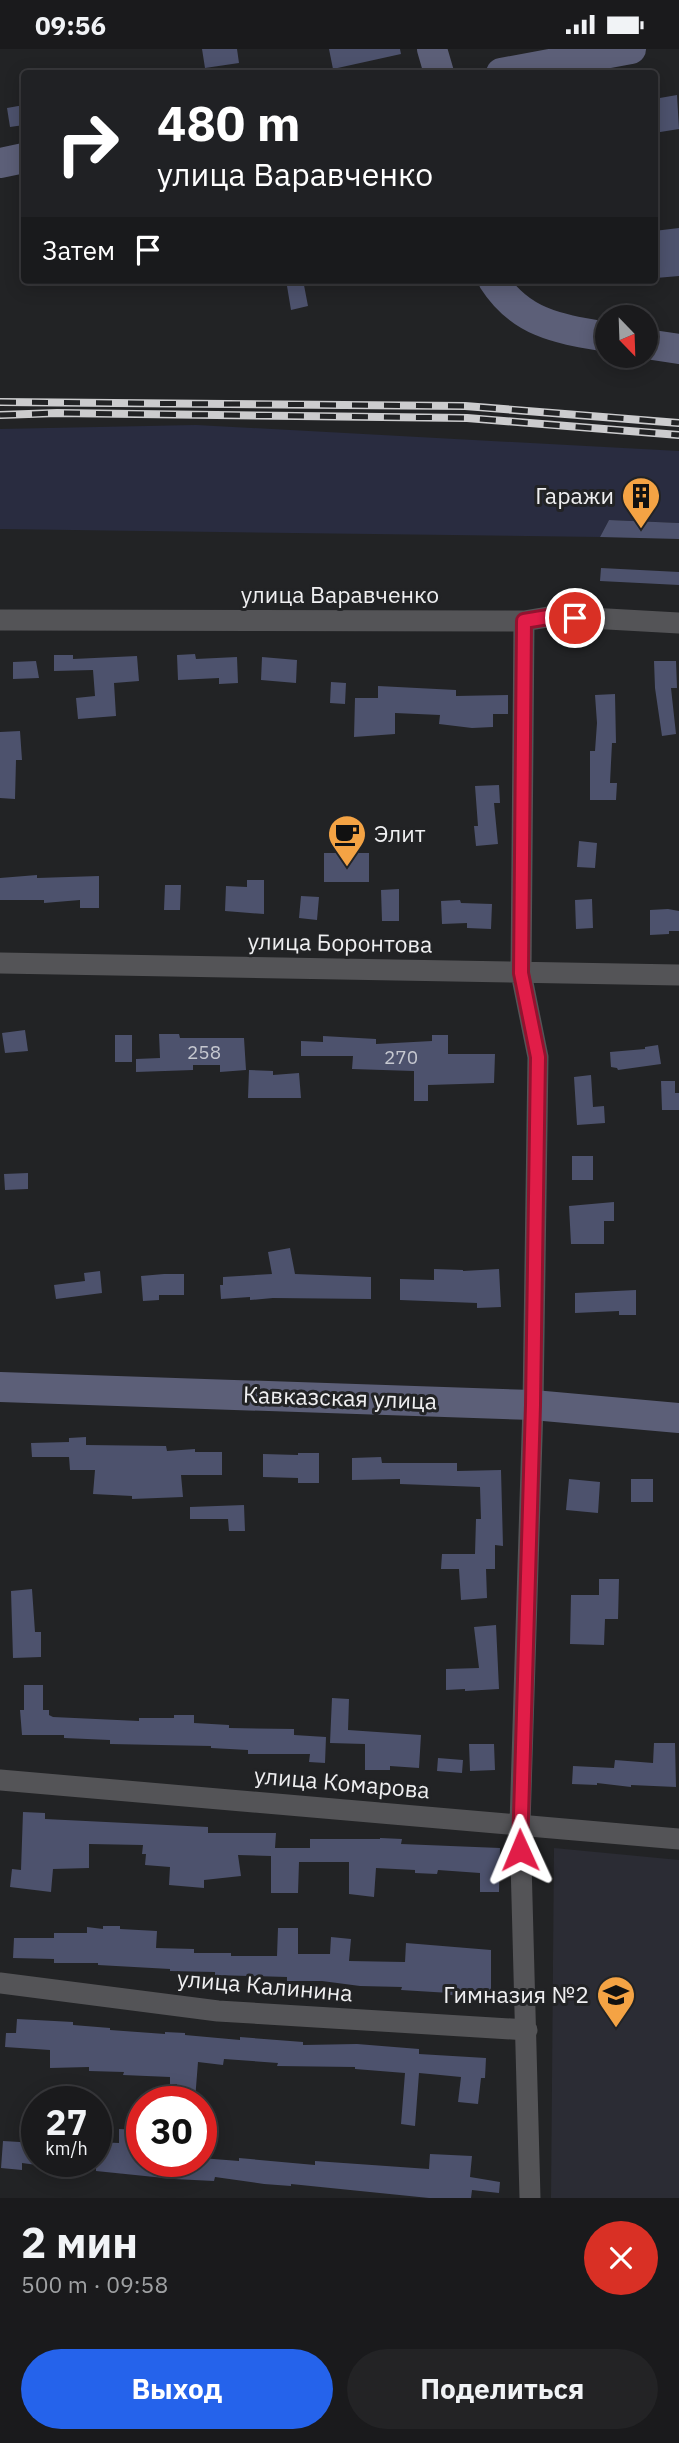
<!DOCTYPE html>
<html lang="ru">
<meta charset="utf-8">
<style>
:root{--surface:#1a1a1c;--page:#232325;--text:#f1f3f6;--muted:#9fa1a3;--line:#38383b;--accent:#2563eb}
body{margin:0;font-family:"IBM Plex Sans",sans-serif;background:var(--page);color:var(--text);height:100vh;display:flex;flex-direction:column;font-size:26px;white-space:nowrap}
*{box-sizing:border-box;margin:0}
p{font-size:23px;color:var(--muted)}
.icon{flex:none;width:38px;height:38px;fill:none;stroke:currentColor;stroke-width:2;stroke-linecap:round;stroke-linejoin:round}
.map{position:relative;height:2149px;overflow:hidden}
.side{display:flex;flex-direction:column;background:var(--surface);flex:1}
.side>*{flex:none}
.guide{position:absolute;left:21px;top:21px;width:637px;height:214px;border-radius:7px;box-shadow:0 4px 18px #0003,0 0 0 2px var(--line);background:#202124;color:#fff;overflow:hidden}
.needle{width:46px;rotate:157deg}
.fabs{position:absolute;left:595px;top:256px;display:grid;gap:14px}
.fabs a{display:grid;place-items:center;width:63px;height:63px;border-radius:50%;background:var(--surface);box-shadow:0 4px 18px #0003,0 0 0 2px var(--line);font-size:35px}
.speed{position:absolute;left:21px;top:2037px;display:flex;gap:14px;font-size:35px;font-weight:700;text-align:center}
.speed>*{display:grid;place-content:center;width:91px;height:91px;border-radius:50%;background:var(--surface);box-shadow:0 4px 18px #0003,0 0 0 2px var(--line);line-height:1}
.speed small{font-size:18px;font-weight:400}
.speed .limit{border:10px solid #d22;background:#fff;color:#111}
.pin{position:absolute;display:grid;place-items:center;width:60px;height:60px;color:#fff;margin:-30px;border:4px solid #fff;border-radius:50%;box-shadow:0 2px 7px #0007}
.me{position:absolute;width:77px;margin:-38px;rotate:359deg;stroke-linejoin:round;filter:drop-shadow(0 0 5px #0008)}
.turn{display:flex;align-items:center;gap:24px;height:147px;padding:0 21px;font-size:32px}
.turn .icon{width:91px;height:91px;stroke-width:2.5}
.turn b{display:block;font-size:49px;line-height:60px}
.then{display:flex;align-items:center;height:66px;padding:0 21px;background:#0003;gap:14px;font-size:26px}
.round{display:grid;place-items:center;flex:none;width:74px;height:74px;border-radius:37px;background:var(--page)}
.headline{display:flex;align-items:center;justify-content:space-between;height:119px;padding:0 21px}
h1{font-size:42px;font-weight:700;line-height:52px}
.primary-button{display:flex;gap:14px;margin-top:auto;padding:14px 21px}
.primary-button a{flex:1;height:80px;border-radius:42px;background:var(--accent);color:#fff;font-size:28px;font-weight:700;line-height:80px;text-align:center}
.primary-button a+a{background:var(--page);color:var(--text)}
.status{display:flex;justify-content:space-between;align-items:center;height:49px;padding:0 35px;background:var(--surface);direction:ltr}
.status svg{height:19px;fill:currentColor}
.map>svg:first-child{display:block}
.built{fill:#2b2c34}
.green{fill:#292c40}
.building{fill:#4d526d}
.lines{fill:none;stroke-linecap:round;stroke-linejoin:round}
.street{stroke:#545457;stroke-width:21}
.secondary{stroke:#5c5f78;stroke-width:30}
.rail-casing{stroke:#ccccce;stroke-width:8}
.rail{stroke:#222325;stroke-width:5;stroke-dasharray:16;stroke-linecap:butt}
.route-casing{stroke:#92132f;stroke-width:18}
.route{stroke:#e11d48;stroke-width:12}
.labels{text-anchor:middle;stroke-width:6;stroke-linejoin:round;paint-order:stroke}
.number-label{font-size:19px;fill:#c6c8d0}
.poi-label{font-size:23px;fill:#efeff1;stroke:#222325;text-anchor:end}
.street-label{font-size:23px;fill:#efeff1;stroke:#222325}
</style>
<div class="status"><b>09:56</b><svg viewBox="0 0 49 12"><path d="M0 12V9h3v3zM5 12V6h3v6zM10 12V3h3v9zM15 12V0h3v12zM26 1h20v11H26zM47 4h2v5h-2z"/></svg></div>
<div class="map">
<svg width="679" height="2149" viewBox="0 0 679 2149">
<rect width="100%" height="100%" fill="#222325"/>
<path class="built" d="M 554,1799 L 679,1811 L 679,2149 L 551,2149 Z"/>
<path class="green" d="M 196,376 L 679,402 L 679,474 L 609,471 L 600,488 L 0,480 L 0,380 Z"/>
<path class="building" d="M 202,0 L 237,0 L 239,14 L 205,19 Z
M 329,0 L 400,0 L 401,5 L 333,20 Z
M 677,46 L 679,80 L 654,84 L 654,50 Z
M 24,56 L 24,76 L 10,78 L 7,59 Z
M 679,179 L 679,227 L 656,229 L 654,182 Z
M 286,231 L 303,231 L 308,257 L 291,261 Z
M 609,471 L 679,474 L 679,490 L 600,488 Z
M 601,519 L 679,523 L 679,536 L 600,532 Z
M 195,605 L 196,610 L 237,608 L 238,634 L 219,635 L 219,629 L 178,631 L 177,606 Z
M 54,606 L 73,606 L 73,610 L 137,607 L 139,632 L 114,634 L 116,667 L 78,670 L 76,649 L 95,647 L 93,621 L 54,622 Z
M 262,608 L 297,611 L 296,634 L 261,631 Z
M 36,612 L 39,629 L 13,630 L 13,613 Z
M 654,612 L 676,612 L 677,639 L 671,639 L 676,685 L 662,687 L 655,639 Z
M 331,633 L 346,634 L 345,655 L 330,654 Z
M 378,637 L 456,641 L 456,647 L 508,646 L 508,665 L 493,665 L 493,678 L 472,679 L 439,675 L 440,666 L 395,664 L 395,685 L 354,688 L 355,649 L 378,649 Z
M 615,645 L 616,694 L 612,694 L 610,734 L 617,734 L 616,751 L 590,751 L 590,702 L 595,702 L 597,674 L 595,646 Z
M 20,682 L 22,711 L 16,711 L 15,750 L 0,749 L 0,683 Z
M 499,736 L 500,754 L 494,754 L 498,795 L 476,797 L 474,777 L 478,777 L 475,737 Z
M 579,792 L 597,794 L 595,819 L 577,818 Z
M 324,804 L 369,804 L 369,833 L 324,833 Z
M 37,826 L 37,829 L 99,827 L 99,859 L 80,859 L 80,851 L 44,854 L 44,851 L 0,851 L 0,829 Z
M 247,831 L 264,831 L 264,865 L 225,862 L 226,837 L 247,838 Z
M 165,836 L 181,836 L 180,861 L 164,861 Z
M 399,840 L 399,872 L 382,872 L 381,841 Z
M 301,847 L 319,848 L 317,871 L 299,869 Z
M 592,850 L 593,879 L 576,880 L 575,851 Z
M 460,851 L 461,854 L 492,855 L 491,880 L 467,879 L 467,874 L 442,875 L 441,852 Z
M 668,860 L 679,862 L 679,882 L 669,882 L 669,885 L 650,886 L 650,861 Z
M 25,981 L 28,1002 L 5,1004 L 2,984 Z
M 159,985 L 179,985 L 180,989 L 244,989 L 246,1021 L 220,1023 L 220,1016 L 193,1016 L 193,1021 L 136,1023 L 136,1010 L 160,1009 Z
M 115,986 L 132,986 L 132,1013 L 115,1013 Z
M 432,986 L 448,986 L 448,1005 L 495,1005 L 494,1034 L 428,1036 L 428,1052 L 414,1052 L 414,1022 L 352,1020 L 353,1007 L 301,1007 L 301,992 L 323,993 L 323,987 L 376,990 L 376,995 L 432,992 Z
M 658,996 L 661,1015 L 618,1021 L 617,1019 L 611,1018 L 610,1003 L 645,1000 L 645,998 Z
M 249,1021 L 273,1022 L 273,1026 L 299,1024 L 301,1049 L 248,1049 Z
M 591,1026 L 593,1058 L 604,1057 L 605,1074 L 577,1076 L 574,1028 Z
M 661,1032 L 675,1032 L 675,1044 L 679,1044 L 679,1061 L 662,1061 Z
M 572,1107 L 593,1107 L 593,1131 L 572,1131 Z
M 28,1124 L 28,1140 L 5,1141 L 4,1125 Z
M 614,1153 L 614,1172 L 604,1172 L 604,1195 L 571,1195 L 569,1157 Z
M 290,1199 L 295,1225 L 371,1228 L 371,1250 L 273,1249 L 250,1251 L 250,1248 L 221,1250 L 220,1236 L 223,1236 L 223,1228 L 272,1225 L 268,1203 Z
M 434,1220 L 463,1221 L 463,1222 L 499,1220 L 501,1258 L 477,1259 L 477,1254 L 400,1251 L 400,1230 L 434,1231 Z
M 100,1222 L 102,1244 L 56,1250 L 54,1236 L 85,1232 L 84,1224 Z
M 164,1225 L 184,1225 L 184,1246 L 159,1246 L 159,1251 L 143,1252 L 141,1227 Z
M 636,1241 L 636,1266 L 619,1266 L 619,1262 L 575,1264 L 575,1244 Z
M 86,1388 L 86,1396 L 166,1397 L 167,1402 L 195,1400 L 195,1403 L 222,1403 L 222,1426 L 181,1426 L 183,1448 L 132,1450 L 132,1447 L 93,1445 L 95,1421 L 70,1421 L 69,1408 L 32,1408 L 31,1394 L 69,1393 L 69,1389 Z
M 298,1404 L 319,1404 L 319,1434 L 298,1434 L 298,1429 L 263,1428 L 263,1405 L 298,1406 Z
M 381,1408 L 382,1414 L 457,1414 L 457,1422 L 501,1421 L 503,1497 L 495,1496 L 495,1520 L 486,1520 L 487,1549 L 461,1551 L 459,1520 L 441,1520 L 442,1505 L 475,1505 L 476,1470 L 481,1470 L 480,1438 L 400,1435 L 400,1430 L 352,1431 L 352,1409 Z
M 569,1430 L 600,1433 L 598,1464 L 566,1461 Z
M 631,1430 L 653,1430 L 653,1453 L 631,1453 Z
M 244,1456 L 245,1482 L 229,1482 L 228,1470 L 190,1470 L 190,1458 Z
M 599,1530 L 619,1530 L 618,1570 L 605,1570 L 604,1596 L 570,1595 L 571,1546 L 599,1546 Z
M 32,1540 L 35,1583 L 41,1583 L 41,1608 L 13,1609 L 11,1542 Z
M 496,1576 L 499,1640 L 465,1642 L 465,1640 L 446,1641 L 446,1620 L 479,1619 L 474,1578 Z
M 24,1636 L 43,1636 L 43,1661 L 49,1661 L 49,1666 L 53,1668 L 139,1672 L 139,1669 L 174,1669 L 174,1666 L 194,1666 L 194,1674 L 229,1676 L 229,1679 L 294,1680 L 294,1686 L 326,1688 L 325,1714 L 309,1713 L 310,1705 L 248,1705 L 248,1701 L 211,1699 L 211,1697 L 110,1695 L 110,1691 L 64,1689 L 64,1686 L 22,1686 L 20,1661 L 24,1661 Z
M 332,1649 L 349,1650 L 348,1681 L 421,1686 L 419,1719 L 390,1717 L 390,1721 L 365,1721 L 365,1695 L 330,1694 Z
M 654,1694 L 675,1694 L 676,1738 L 631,1736 L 631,1738 L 597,1734 L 597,1736 L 572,1735 L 573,1717 L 614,1719 L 615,1711 L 653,1714 Z
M 469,1695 L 494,1695 L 495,1721 L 470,1722 Z
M 438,1709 L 463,1711 L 462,1724 L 437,1722 Z
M 23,1763 L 45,1764 L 45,1770 L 208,1778 L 208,1784 L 276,1784 L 275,1799 L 310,1799 L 310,1790 L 380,1790 L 380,1789 L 402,1790 L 401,1795 L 500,1799 L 499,1843 L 480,1843 L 480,1824 L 438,1821 L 437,1825 L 415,1824 L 415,1821 L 376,1819 L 374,1848 L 349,1845 L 349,1813 L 299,1813 L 298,1844 L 271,1844 L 271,1807 L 238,1806 L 241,1827 L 204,1831 L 204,1839 L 169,1836 L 170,1818 L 145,1816 L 146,1805 L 142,1805 L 143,1796 L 89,1795 L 89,1819 L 53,1820 L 51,1843 L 10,1838 L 12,1820 L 21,1821 Z
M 103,1877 L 120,1877 L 120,1880 L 157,1882 L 156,1899 L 194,1900 L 194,1904 L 231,1904 L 231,1907 L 277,1907 L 278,1879 L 298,1879 L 298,1905 L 330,1905 L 331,1888 L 351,1890 L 349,1912 L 405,1913 L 406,1894 L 491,1901 L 491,1947 L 450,1946 L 450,1944 L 401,1941 L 402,1938 L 360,1937 L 322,1932 L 287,1932 L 287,1928 L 215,1926 L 215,1923 L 170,1922 L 170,1920 L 98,1916 L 98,1914 L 54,1914 L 54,1910 L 13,1909 L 14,1889 L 54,1889 L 54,1884 L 87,1884 L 87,1878 L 103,1880 Z
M 17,1970 L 73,1973 L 73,1976 L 110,1979 L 110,1981 L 165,1985 L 165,1983 L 185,1984 L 185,1986 L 240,1991 L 240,1988 L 264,1990 L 303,1993 L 303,1996 L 357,1995 L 419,2000 L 419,2005 L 486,2009 L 485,2029 L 481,2029 L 478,2055 L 458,2053 L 461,2028 L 419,2024 L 415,2077 L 401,2075 L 405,2024 L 355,2020 L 355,2018 L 277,2017 L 278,2014 L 224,2010 L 223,2016 L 198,2013 L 195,2051 L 176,2049 L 177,2035 L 170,2035 L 170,2028 L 123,2026 L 124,2023 L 89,2022 L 89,2018 L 50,2019 L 50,2001 L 5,1998 L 6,1984 L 16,1984 Z
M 119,2080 L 140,2081 L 139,2112 L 201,2112 L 201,2109 L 239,2112 L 239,2109 L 315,2116 L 315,2112 L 429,2120 L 430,2105 L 472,2107 L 470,2128 L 500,2133 L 499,2144 L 472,2141 L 471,2149 L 429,2149 L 291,2135 L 291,2137 L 264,2135 L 215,2128 L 214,2132 L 174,2130 L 96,2122 L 96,2093 L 119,2094 Z
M 3,2092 L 37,2094 L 37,2116 L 22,2114 L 22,2121 L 1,2119 Z"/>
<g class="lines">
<path class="street" d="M 0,571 L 524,572 L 554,567 L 679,574
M 524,572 L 521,924 L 538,1008 L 533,1356 L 520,1775 L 530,2149
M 0,914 L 679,926
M 0,1731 L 679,1790
M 0,1934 L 218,1962 L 527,1981"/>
<path class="secondary" d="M 432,0 L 439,24
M 501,24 L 631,0
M 0,114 L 24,109
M 493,231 C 521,275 560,280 607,288
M 646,295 L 679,300
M 0,1338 L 533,1356 L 679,1369"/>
<defs>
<path id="rail" d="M 0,353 L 465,357 L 679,374
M 0,366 L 57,364 L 467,369 L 679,386"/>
</defs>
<use href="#rail" class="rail-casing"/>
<use href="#rail" class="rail"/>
</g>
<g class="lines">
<defs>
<path id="route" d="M 520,1801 L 533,1356 L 538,1008 L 521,924 L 524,572 L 554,567 L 575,569"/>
</defs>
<use href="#route" class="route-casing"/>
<use href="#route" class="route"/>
</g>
<defs>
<symbol id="building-pin" viewBox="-11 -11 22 30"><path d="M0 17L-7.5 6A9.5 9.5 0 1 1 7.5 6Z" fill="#f4a344" stroke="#222325"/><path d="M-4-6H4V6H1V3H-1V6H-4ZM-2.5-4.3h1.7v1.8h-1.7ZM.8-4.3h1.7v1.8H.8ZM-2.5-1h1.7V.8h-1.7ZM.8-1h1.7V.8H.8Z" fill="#111"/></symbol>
<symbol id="cafe-pin" viewBox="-11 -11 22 30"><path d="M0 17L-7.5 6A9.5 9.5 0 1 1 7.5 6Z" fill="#f4a344" stroke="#222325"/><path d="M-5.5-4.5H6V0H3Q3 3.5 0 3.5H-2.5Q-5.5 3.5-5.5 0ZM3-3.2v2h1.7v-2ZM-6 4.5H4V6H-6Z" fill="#111"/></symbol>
<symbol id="school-pin" viewBox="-11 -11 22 30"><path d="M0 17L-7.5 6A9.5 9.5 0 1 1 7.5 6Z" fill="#f4a344" stroke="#222325"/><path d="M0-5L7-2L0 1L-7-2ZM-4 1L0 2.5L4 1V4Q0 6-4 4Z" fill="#111"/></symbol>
</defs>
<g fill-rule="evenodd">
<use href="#building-pin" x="619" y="425" width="44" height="60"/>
<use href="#cafe-pin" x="325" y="763" width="44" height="60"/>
<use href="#school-pin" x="594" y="1924" width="44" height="60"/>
</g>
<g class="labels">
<g class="number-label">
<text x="204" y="1010">258</text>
<text x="401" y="1015">270</text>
</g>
<g class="poi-label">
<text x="614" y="455">Гаражи</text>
<text x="374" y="793" text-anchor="start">Элит</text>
<text x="589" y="1954">Гимназия №2</text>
</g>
<g class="street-label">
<text x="340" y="554">улица Варавченко</text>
<text transform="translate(340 894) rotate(1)" y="8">улица Боронтова</text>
<text transform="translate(340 1349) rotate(2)" y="8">Кавказская улица</text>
<text transform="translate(342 1734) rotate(5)" y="8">улица Комарова</text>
<text transform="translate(265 1937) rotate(5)" y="8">улица Калинина</text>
</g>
</g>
</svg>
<div class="fabs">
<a><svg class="needle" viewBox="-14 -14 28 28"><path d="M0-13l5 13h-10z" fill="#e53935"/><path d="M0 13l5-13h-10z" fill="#9fa1a3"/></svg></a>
</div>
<div class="speed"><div>27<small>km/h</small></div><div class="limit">30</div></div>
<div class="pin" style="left:575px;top:569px;background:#d93025"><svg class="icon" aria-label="arrive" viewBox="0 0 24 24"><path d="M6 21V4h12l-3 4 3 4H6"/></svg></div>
<svg class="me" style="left:520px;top:1801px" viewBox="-20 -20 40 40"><path d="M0-17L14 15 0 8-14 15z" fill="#e11d48" stroke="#fff" stroke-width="4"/></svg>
<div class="guide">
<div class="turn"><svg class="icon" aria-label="right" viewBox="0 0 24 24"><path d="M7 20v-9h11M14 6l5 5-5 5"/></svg><div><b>480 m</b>улица Варавченко</div></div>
<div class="then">Затем<svg class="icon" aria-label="arrive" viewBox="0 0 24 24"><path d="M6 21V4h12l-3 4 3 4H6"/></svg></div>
</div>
</div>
<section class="side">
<div class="headline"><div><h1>2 мин</h1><p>500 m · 09:58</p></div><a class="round" style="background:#d93025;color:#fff"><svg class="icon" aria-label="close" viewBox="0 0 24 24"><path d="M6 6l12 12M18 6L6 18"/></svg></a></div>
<div class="primary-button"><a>Выход</a><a>Поделиться</a></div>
</section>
